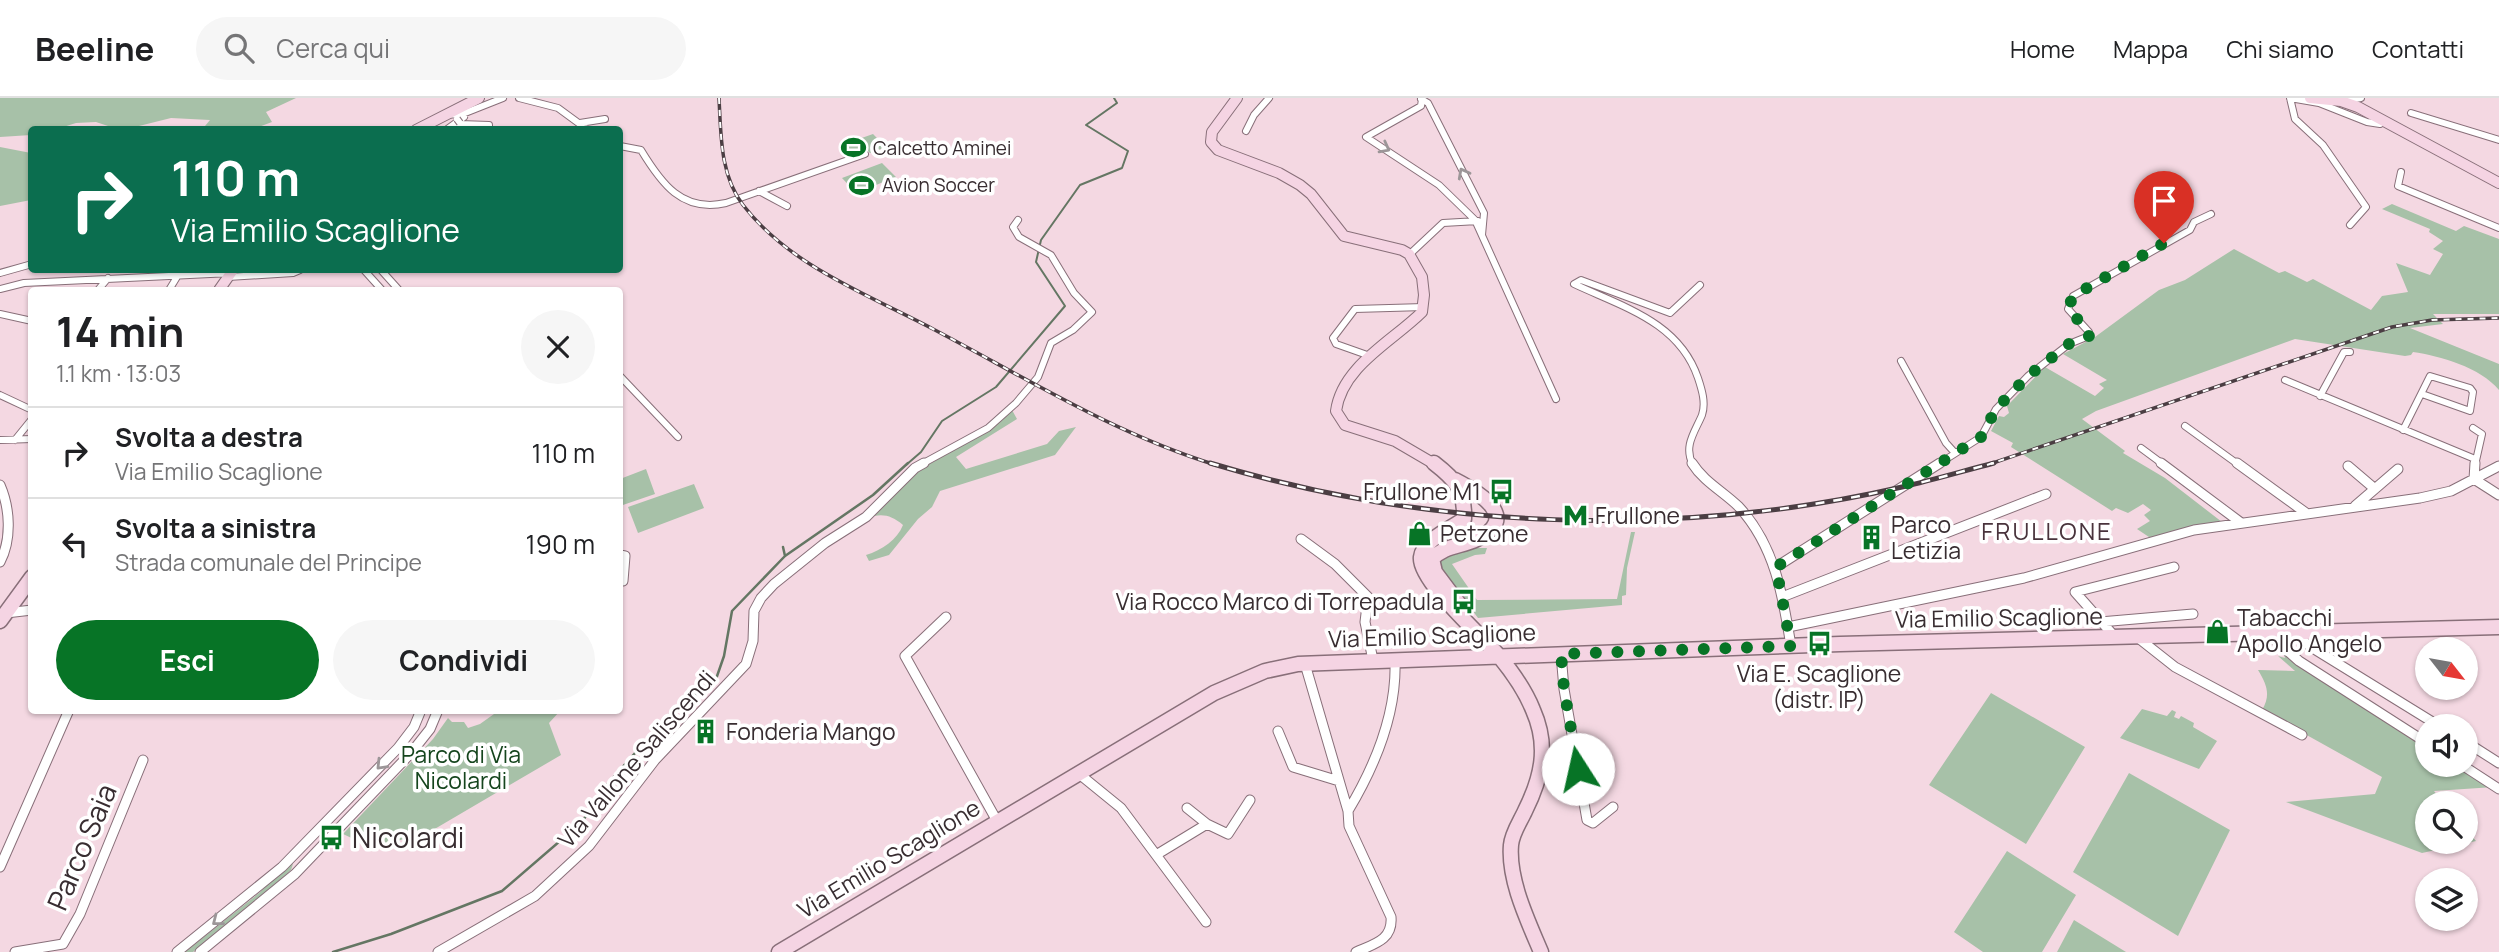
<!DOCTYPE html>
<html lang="it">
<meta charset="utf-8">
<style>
:root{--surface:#fff;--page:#f6f6f6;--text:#202124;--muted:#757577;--line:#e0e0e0;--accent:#077426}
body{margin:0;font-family:Manrope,sans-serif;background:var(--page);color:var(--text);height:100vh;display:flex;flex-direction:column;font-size:26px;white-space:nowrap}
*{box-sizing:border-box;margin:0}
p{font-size:23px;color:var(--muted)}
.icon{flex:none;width:38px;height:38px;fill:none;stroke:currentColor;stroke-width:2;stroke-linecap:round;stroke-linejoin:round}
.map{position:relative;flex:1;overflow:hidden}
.side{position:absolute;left:28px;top:189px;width:595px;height:427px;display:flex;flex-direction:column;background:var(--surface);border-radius:7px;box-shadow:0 2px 5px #0004}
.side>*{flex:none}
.top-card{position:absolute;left:28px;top:28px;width:595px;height:147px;border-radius:7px;box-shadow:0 2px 5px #0004;background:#0b6e4f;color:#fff;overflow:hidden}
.needle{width:46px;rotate:121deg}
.controls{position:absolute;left:2415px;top:539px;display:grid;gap:14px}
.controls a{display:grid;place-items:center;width:63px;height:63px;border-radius:50%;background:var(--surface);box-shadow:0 2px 5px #0004;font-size:35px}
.pin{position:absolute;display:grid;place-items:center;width:60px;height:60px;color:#fff;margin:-72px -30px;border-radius:50% 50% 50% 0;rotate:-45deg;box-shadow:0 0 7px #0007}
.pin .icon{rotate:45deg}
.me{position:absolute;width:77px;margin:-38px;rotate:350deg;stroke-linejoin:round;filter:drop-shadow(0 0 5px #0008)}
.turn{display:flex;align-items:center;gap:24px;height:147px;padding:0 28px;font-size:32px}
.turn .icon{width:91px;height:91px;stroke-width:2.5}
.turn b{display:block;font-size:49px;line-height:60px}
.round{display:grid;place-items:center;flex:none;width:74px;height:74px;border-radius:37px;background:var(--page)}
.overview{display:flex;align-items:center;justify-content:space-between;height:119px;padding:0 28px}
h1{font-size:42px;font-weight:700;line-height:52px}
.button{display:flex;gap:14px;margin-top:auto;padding:14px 28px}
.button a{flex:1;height:80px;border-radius:42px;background:var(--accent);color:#fff;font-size:28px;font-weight:700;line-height:80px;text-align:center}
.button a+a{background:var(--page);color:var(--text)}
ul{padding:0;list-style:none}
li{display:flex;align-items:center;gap:21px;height:91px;padding:0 28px;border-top:2px solid var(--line)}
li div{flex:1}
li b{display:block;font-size:26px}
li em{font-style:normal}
header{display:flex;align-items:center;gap:42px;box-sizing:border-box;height:98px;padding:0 35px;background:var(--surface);border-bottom:2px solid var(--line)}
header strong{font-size:33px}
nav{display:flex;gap:38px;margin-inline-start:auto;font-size:24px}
.search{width:490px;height:63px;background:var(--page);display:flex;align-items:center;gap:18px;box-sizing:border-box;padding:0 24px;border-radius:38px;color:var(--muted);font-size:26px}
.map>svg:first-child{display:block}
.green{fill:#a7c1a8}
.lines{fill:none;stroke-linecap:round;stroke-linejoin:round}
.stream-far1{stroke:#647663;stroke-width:2}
.stream{stroke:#647663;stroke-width:2.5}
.minor-far1-casing{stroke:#886f79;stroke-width:8}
.minor-casing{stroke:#886f79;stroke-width:11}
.secondary-far1-casing{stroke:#886f79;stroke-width:12}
.secondary-casing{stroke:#886f79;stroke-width:17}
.minor-far1{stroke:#fff;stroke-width:6}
.minor{stroke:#fff;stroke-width:9}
.secondary-far1{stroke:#f5d4e3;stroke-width:10}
.secondary{stroke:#f5d4e3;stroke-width:14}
.rail-far1-casing{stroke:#4b3e43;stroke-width:3.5}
.rail-casing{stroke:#4b3e43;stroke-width:5}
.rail-far1{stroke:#fff;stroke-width:2;stroke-dasharray:6;stroke-linecap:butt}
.rail{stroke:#fff;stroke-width:2.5;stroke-dasharray:9;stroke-linecap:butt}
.minor-bridge-casing{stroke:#886f79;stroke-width:8;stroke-linecap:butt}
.minor-bridge{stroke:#fff;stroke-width:6}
.oneway{stroke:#9c9698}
.route{stroke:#077426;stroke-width:12;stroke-dasharray:0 21.6}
.labels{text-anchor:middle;stroke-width:7;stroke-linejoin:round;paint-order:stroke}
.far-poi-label{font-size:19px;fill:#382d31;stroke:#fff;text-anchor:start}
.poi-label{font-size:23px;fill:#382d31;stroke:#fff;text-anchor:start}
.street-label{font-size:23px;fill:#382d31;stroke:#fff}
.park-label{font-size:23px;fill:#15451d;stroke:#fff}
.neighbourhood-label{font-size:24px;letter-spacing:2px;fill:#49333c;stroke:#fff}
.near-poi-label{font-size:28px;fill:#382d31;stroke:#fff;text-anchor:start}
.near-street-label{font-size:28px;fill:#382d31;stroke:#fff}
</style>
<header>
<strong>Beeline</strong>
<div class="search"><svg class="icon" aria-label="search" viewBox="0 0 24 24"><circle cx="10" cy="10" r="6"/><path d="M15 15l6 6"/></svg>Cerca qui</div>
<nav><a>Home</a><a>Mappa</a><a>Chi siamo</a><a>Contatti</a></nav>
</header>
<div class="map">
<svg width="2499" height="854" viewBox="0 0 2499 854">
<rect width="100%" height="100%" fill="#f4d8e2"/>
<path class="green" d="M 0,0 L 296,0 L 266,14 L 272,24 L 253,31 L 208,31 L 205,28 L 210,22 L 171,20 L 127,31 L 117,31 L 96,24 L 76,25 L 57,31 L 32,32 L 31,37 L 0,39 Z
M 873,36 L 886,49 L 870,55 L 861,46 L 866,53 L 850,59 L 839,48 Z
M 0,49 L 31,55 L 31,102 L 0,108 Z
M 882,65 L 896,79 L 856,95 L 842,80 Z
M 2392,106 L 2456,133 L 2464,128 L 2499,141 L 2499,216 L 2433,216 L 2443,226 L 2410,230 L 2499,266 L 2499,292 C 2480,269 2440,258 2413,254 L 2411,257 L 2405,258 L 2295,241 L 2096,313 L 2082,321 L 2125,353 L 2123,355 L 2165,380 L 2222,424 L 2152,441 L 2137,431 L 2150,423 L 2144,417 L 2151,412 L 2143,406 L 2128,415 L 2116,410 L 2112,413 L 2011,349 L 2013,345 L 1991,333 L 1999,318 L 2004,319 L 2009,315 L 2007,308 L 2045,269 L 2095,298 L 2104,290 L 2099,286 L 2107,282 L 2063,256 L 2095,239 L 2159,192 L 2185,182 L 2234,151 L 2279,175 L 2285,173 L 2307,184 L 2313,181 L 2371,212 L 2382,198 L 2408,194 L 2396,165 L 2430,177 L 2443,156 L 2433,151 L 2443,143 L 2429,134 L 2430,131 L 2382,111 Z
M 1012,312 L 1017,321 L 956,359 L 966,371 L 1047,346 L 1059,333 L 1076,329 L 1055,357 L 940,393 L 932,409 L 918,421 L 889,457 L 869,463 L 866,457 C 882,452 897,442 903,427 C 891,417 882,415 867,420 L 915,374 L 989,332 Z
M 646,371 L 655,396 L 620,408 L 620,381 Z
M 694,386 L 704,410 L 638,435 L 628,409 Z
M 1631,434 L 1635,434 L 1627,470 L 1626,497 L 1622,498 L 1622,507 L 1478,520 L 1439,467 C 1445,450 1471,450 1487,450 L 1485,456 L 1475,457 L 1452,466 L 1477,502 L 1617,501 Z
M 2287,553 L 2427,647 L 2427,667 L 2458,667 L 2494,689 L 2434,693 L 2444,705 L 2427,705 L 2427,744 L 2466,744 L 2466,731 L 2476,743 L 2422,755 L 2286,704 L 2375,696 L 2382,679 L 2262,612 C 2271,597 2267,587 2258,572 L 2295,573 L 2278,558 L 2285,560 L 2283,555 Z
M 1991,595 L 2085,649 L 2026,746 L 1929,687 Z
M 2142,611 L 2167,618 L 2172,612 L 2176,614 L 2174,619 L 2179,621 L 2181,618 L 2194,625 L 2193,629 L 2217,643 L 2199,671 L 2120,640 Z
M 520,612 L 560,613 L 549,625 L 561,657 L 421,739 L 412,738 L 375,751 L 343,736 L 433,641 L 448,620 L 452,624 L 464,624 L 468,630 L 480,626 L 494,616 L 518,615 Z
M 2129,675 L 2230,732 L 2178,838 L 2073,774 Z
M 2007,753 L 2076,797 L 2042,854 L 1983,854 L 1954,834 Z
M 293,766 L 291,772 L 259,802 L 193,854 L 185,854 L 259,795 L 287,768 Z
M 2074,822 L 2126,854 L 2057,854 Z"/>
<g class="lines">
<path class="stream-far1" d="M 906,367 L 921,354 L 942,323 L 996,289 L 1065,208 L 1036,164 L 1041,142 L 1080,87 L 1122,70 L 1128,53 L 1086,27 L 1117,5 L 1114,0"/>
<path class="stream" d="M 783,449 L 785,458
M 333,854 L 391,836 L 502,793 L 582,724 L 602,692 L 670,616 L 716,581 L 724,558 L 732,513 L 785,458 L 873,397 L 908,365"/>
<defs>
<path id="minor-far1" d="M 519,0 L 558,10 L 588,32
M 2290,0 L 2295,21 L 2323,47 L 2366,109 L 2350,127
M 2290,0 L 2319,5 L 2367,24 L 2380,26
M 1421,1 L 1428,5 L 1484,115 L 1482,137
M 1422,1 L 1421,8 L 1366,39 L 1439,87 L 1475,122 L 1556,301
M 2344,3 L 2361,0
M 2411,15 L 2499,42
M 447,16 L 460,17 L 503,0
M 580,25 L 605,21
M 460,26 L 489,27 L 489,32
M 446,32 L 464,19
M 1246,33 L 1254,17 L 1269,0
M 620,48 L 641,52 C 661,85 682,115 726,105 L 865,56
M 2401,74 L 2398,88 L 2499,130
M 759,93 L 787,108
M 1411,155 L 1443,125 L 1478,123
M 364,172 L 382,192
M 381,172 L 399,192
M 0,175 L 32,166
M 228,179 L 293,175 L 300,172
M 0,191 L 24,185 L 231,175
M 98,192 L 108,180
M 169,192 L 180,174
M 0,216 L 32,223
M 1370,258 L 1336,246 L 1333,240 L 1355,211 L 1424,209
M 1901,263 L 1946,345 L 1955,355
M 620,278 L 678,339
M 2285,282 L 2475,361
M 0,297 L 32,312
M 2320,298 L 2344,254 L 2350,254
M 2185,328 L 2239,367
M 2473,330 L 2482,336 L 2475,367
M 2403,332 L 2430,278 L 2470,290 L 2473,294 L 2470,313 L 2422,296
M 0,342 L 32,341
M 15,342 L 32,321
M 2141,350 L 2164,367
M 920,367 L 988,330 L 1016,305 L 1038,279 L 1051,245 L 1073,232 L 1092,214 L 1074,195 L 1051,157 L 1019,139 L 1013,129 L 1018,122
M 1693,367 C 1683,348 1695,334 1702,317 C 1706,305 1702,292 1698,280 C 1679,224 1623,209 1574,186 L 1581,182 L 1670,215 L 1700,187
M 1937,367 L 1981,339 L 1996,311 L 2028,278 L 2069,246 L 2089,238 L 2089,234 L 2068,211 L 2073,198 L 2190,132 L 2194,124 L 2211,116"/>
<path id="minor" d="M 1692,365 C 1704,384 1724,394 1739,409 C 1775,448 1783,498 1791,548
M 2161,365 L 2240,424
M 2237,365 L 2306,415
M 2348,368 L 2375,391
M 2474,381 L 2475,365
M 2474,381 L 2499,397
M 0,387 C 10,410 12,441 0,464
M 2355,408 L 2398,371
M 1301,441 L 1335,466 L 1368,499 L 1365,524 L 1373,562
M 620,457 L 625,458 L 623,483
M 1776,469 L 1940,365
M 1782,499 L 2046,396
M 6,515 L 32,512
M 946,519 L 905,558 L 997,723
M 2100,524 L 2193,516
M 1788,529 L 2024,480 L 2194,432 L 2420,400 L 2451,393 L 2499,368
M 2293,535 L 2311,549 L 2439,628
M 2115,539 L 2075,494 L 2174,469
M 2137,539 L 2175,569 L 2302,637
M 2275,542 L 2299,563 L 2427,645
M 1561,556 L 1564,591 L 1587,722 L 1593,725 L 1613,709
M 1305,566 L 1348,713 L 1349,728 L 1391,819 C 1393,842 1374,846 1356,854
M 1278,633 L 1293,669 L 1339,683
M 2466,644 L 2499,665
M 2462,667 L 2499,691
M 1078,675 L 1121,710 L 1206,824
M 1187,710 L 1207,726
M 1348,713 C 1375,668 1397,616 1395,562
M 1156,757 L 1207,726 L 1228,736 L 1250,702
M 0,769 L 69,612
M 15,854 L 63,846 L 80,816 L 143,662
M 177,854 L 282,769 L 398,650 L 414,629 L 421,612
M 200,854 L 295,776 L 411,655 L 430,631 L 438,612
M 438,854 L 535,798 L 589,748 L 655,662 L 746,566 L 753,543 L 754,513 L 761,500 L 774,486 L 825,445 L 866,419 L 915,370 L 924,365"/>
<path id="secondary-far1" d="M 1237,0 L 1212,34 L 1211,44 L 1218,52 L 1279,75 L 1300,87 L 1311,96 L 1344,138 L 1402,152 L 1409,156 L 1422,179 L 1424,197 L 1422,214 C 1393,243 1342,268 1336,313 L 1345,327 L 1395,343 L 1436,367
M 2310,0 L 2341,3 L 2358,9 L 2499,85
M 416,32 L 479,0
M 219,192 L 233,172"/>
<path id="secondary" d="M 1434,365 C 1456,382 1465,392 1464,421 C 1452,430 1423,442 1421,459 C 1418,482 1483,539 1499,558 C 1513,575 1525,592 1533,612 C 1549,648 1542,679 1525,713 C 1520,724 1512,735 1511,747 C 1508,782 1528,823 1541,854
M 1455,382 C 1480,395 1521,420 1477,441 C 1461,449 1445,447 1432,461 L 1435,474 L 1459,506
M 0,523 L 32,479
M 779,854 L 1214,595 L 1265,573 L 1298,566 L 1840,546 L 2499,529"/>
</defs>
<use href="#minor-far1" class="minor-far1-casing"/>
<use href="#minor" class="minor-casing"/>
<use href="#secondary-far1" class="secondary-far1-casing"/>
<use href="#secondary" class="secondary-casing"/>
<use href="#minor-far1" class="minor-far1"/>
<use href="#minor" class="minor"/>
<use href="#secondary-far1" class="secondary-far1"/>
<use href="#secondary" class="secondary"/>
<defs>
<path id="rail-far1" d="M 719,0 C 721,37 720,77 743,107 C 790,168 867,196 933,231 C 1026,280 1115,336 1216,367
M 1987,367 L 2392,229 L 2432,222 L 2499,220"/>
<path id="rail" d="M 1210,365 C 1432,432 1675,441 1902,389 C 1933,382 1963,373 1994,365"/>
</defs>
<use href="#rail-far1" class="rail-far1-casing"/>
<use href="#rail" class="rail-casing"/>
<use href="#rail-far1" class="rail-far1"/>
<use href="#rail" class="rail"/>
<defs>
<path id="minor-bridge" d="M 457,21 L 460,25"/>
</defs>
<use href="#minor-bridge" class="minor-bridge-casing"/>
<use href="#minor-bridge" class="minor-bridge"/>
</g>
<defs><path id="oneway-chevron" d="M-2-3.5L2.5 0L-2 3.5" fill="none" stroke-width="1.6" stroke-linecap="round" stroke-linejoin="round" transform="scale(1.75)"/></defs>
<g class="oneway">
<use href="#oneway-chevron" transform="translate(1385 50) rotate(28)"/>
<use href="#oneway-chevron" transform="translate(1463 75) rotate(-118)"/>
<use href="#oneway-chevron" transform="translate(381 667) rotate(134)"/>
<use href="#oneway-chevron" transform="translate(217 823) rotate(142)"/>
</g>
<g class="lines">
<path class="route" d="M 1578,671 L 1564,591 L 1561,556 L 1791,548 L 1776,469 L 1981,339 L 1996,311 L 2028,278 L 2069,246 L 2089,238 L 2089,234 L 2068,211 L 2073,198 L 2164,145"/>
</g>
<defs>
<symbol id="stadium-bare" viewBox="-9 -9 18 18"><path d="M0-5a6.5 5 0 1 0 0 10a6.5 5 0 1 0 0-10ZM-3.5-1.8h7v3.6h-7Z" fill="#077426" stroke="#fff" stroke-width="2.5" paint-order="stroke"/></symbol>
<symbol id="bus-bare" viewBox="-9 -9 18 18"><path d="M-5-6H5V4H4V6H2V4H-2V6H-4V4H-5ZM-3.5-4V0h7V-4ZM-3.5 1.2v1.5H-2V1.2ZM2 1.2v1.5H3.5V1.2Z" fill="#077426" stroke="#fff" stroke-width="2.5" paint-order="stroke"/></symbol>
<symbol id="metro-bare" viewBox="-9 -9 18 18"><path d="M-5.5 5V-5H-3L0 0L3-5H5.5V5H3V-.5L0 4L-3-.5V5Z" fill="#077426" stroke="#fff" stroke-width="2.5" paint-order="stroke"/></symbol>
<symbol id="shop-bare" viewBox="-9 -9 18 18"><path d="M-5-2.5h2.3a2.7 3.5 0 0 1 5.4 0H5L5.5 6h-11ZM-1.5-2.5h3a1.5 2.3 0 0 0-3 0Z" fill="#077426" stroke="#fff" stroke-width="2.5" paint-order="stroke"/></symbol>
<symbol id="building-bare" viewBox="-9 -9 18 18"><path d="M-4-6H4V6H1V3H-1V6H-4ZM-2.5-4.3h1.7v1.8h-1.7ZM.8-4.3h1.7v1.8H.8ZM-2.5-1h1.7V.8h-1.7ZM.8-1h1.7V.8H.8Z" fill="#077426" stroke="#fff" stroke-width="2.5" paint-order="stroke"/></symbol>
</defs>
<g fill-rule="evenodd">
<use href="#stadium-bare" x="836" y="32" width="35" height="35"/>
<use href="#stadium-bare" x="844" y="70" width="35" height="35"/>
<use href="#bus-bare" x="1484" y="376" width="35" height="35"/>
<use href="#metro-bare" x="1558" y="400" width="35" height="35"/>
<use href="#shop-bare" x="1402" y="418" width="35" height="35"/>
<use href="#building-bare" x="1854" y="422" width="35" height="35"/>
<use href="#bus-bare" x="1446" y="486" width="35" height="35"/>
<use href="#shop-bare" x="2200" y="516" width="35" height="35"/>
<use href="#bus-bare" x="1802" y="528" width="35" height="35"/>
<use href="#building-bare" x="688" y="616" width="35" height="35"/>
<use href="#bus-bare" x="314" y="722" width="35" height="35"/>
</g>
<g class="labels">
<g class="far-poi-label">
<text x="873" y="57">Calcetto Aminei</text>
<text x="882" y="94">Avion Soccer</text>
</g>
<g class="poi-label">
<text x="1481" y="402" text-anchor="end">Frullone M1</text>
<text x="1595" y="426">Frullone</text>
<text x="1891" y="435">Parco<tspan x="1891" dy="26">Letizia</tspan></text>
<text x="1440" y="444">Petzone</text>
<text x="1444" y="512" text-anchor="end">Via Rocco Marco di Torrepadula</text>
<text x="2237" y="528">Tabacchi<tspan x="2237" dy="26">Apollo Angelo</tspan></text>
<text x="1819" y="584" text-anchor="middle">Via E. Scaglione<tspan x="1819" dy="26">(distr. IP)</tspan></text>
<text x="726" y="642">Fonderia Mango</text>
</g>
<g class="street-label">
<text transform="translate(1999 520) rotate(-1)" y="8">Via Emilio Scaglione</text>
<text transform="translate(1432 538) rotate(-2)" y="8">Via Emilio Scaglione</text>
<text transform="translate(637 661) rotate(-49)" y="8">Via Vallone Saliscendi</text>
<text transform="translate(889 761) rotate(-31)" y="8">Via Emilio Scaglione</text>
</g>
<g class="park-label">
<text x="461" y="665">Parco di Via<tspan x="461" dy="26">Nicolardi</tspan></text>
</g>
<g class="neighbourhood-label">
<text x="2047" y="442">FRULLONE</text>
</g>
<g class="near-poi-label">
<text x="352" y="750">Nicolardi</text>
</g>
<g class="near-street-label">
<text transform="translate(82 749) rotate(-67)" y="10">Parco Saia</text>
</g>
</g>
</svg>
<div class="controls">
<a><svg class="needle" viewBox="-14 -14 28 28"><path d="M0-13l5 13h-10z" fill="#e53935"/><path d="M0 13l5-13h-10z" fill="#757577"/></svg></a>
<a><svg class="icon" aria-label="sound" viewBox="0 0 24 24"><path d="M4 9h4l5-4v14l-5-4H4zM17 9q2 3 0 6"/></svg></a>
<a><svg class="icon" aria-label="search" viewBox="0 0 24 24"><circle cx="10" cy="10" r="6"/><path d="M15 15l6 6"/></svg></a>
<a><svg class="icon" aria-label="layers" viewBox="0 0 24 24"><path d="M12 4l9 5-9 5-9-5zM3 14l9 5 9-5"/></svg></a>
</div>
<div class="pin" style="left:2164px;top:145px;background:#d93025"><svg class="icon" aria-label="arrive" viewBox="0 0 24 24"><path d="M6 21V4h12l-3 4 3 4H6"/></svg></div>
<svg class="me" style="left:1578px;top:671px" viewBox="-20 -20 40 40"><circle r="19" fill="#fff"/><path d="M0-13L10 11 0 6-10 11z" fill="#077426"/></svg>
<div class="top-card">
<div class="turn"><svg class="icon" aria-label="right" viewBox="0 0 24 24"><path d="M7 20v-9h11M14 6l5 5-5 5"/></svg><div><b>110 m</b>Via Emilio Scaglione</div></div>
</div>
<section class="side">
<div class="overview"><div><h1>14 min</h1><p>1.1 km · 13:03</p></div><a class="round"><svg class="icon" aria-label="close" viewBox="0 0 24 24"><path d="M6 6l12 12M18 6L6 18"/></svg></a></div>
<ul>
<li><svg class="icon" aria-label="right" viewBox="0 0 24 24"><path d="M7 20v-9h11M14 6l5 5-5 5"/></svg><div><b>Svolta a destra</b><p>Via Emilio Scaglione</p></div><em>110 m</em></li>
<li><svg class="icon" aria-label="left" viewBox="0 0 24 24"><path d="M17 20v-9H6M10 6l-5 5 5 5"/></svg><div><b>Svolta a sinistra</b><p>Strada comunale del Principe</p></div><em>190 m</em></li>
</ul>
<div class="button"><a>Esci</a><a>Condividi</a></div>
</section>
</div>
